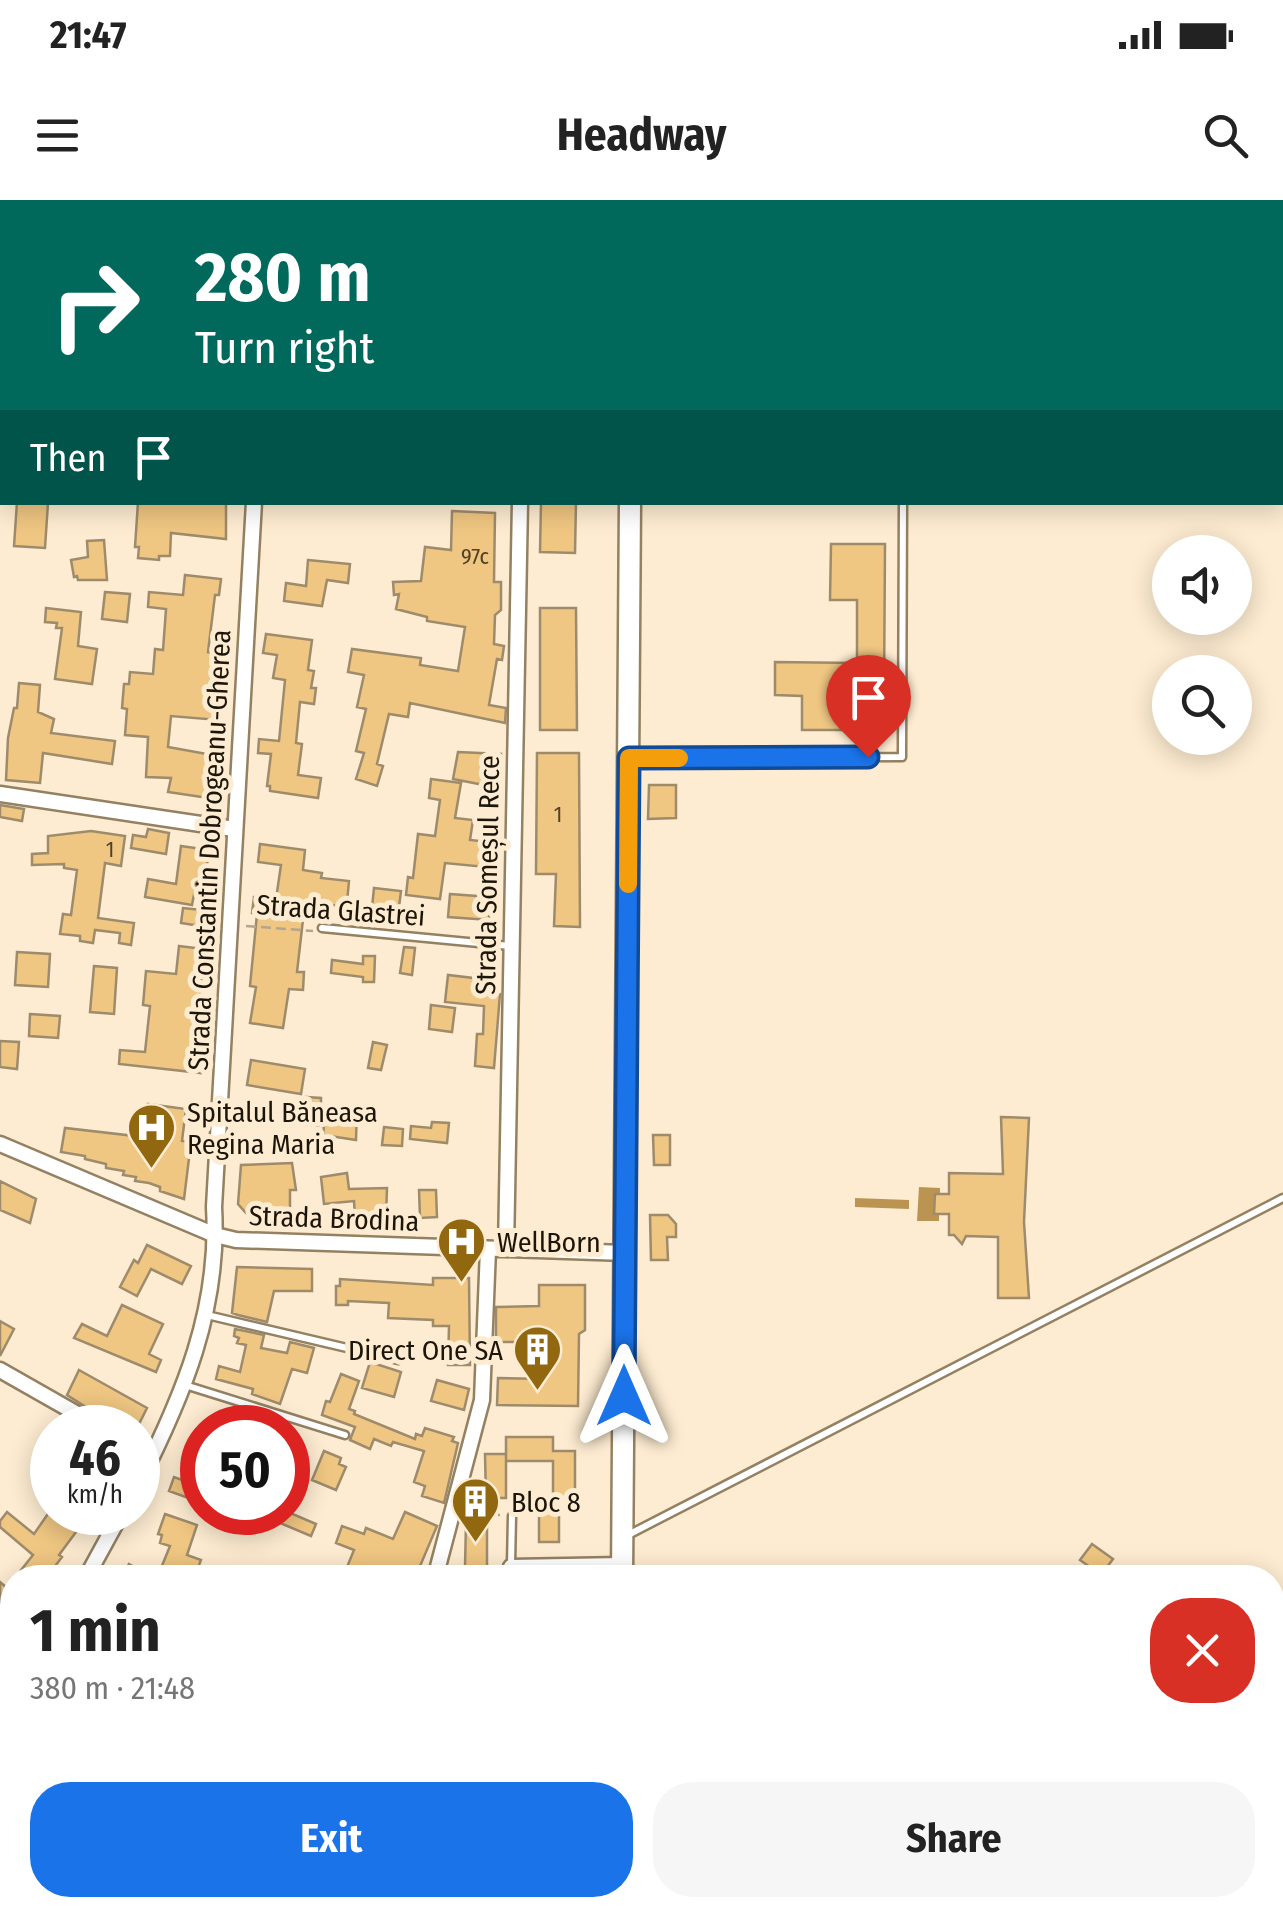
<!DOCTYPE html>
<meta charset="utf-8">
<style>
:root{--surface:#fff;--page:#f6f6f6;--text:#222;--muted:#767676;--accent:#1a73e8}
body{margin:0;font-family:"Fira Sans Condensed",sans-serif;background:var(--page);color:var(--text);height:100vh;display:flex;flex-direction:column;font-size:38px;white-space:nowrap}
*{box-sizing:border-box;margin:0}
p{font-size:32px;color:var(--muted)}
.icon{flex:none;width:55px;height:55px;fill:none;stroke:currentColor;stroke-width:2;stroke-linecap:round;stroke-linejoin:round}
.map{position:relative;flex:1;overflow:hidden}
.sheet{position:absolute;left:0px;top:1365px;width:1285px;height:352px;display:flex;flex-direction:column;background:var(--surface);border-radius:40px 40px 0 0;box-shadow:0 5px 25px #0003}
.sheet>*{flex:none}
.guide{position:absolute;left:0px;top:0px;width:1285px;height:305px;box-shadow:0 5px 25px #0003;background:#00695c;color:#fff;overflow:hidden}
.buttons{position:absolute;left:1152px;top:335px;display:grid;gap:20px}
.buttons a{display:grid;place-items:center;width:100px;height:100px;border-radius:50%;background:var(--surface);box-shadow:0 5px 25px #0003;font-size:50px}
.speed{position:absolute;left:30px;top:1205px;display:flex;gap:20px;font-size:50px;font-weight:700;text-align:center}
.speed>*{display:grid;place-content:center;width:130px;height:130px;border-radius:50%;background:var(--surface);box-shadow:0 5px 25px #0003;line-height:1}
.speed small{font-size:25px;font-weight:400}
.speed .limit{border:15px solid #d22;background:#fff;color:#111}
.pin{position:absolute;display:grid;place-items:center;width:85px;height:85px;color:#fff;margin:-102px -42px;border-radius:50% 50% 50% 0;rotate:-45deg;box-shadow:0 0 10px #0007}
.pin .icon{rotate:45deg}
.me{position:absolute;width:110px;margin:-55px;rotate:0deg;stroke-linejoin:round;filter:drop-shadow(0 0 8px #0008)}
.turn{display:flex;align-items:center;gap:35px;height:210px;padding:0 30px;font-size:45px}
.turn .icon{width:130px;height:130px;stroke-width:2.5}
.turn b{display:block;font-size:70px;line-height:85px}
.then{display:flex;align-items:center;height:95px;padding:0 30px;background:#0003;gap:20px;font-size:38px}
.round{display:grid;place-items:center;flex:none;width:105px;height:105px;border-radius:40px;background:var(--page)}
.head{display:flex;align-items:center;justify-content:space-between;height:170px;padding:0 30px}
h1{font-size:60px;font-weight:700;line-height:75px}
.button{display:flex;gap:20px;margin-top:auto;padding:20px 30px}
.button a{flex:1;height:115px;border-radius:40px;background:var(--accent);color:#fff;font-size:40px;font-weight:700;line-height:115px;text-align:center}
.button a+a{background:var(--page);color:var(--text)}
.status{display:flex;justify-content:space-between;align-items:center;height:70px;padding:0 50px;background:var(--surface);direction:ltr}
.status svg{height:28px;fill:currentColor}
header{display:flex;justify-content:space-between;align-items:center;height:130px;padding:0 30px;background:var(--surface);font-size:45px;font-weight:700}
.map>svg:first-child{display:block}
.water{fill:#bc9451}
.building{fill:#efc682;stroke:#9e8b6c;stroke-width:2.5}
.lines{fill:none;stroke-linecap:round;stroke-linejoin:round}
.service-casing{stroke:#948162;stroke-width:11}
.minor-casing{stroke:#948162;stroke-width:19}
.secondary-casing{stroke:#948162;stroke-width:25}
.path{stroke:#b3a58f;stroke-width:2.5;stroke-dasharray:10 5;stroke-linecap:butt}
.service{stroke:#fff;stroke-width:6}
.minor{stroke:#fff;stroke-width:14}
.secondary{stroke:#fff;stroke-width:20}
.route-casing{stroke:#114b97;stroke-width:25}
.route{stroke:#1a73e8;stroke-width:18}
.slow{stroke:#f59e0b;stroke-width:18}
.labels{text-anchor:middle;stroke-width:10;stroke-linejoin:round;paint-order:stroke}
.number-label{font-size:22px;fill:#514127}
.street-label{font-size:28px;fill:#1c1509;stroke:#fdecd1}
.poi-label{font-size:28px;fill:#1c1509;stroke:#fdecd1;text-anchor:start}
</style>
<div class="status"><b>21:47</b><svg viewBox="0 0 49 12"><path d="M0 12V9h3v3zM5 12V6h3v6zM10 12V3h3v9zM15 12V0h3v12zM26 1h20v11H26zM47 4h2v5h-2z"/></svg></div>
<header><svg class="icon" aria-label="menu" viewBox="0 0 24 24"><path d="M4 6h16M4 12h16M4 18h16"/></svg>Headway<svg class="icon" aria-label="search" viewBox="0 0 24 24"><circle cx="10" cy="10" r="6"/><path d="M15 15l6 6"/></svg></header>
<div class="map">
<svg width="1283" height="1716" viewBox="0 0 1283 1716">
<rect width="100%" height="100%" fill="#fdecd1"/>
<path class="water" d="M 919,987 L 940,988 L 940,994 L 935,994 L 934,1013 L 939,1014 L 939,1021 L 917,1021 Z
M 855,998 L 909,1000 L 909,1009 L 855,1007 Z"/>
<path class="building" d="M 17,302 L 48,303 L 45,348 L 14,346 Z
M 138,302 L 226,302 L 226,339 L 171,333 L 170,356 L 159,356 L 159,360 L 138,358 L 139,347 L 135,347 Z
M 541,302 L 576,302 L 575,353 L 540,352 Z
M 452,311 L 495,313 L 494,382 L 501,382 L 501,410 L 495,415 L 494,444 L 504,446 L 502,460 L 497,459 L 489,505 L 506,508 L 505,523 L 410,503 L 408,517 L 389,514 L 377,564 L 383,566 L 377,586 L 356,579 L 364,553 L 356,551 L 366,509 L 357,507 L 364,475 L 348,472 L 352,449 L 421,458 L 420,465 L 458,471 L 465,427 L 427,421 L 427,417 L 396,409 L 399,394 L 394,395 L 393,382 L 421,381 L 425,347 L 451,350 Z
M 104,340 L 107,380 L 78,380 L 77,376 L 74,377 L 71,360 L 88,357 L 87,341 Z
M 831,344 L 885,344 L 884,494 L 852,494 L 851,530 L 802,530 L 802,496 L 775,495 L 775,462 L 857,463 L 857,400 L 830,400 Z
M 308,360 L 350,364 L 348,383 L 327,380 L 322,406 L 284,401 L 286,383 L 306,386 Z
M 185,375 L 221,379 L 219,395 L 215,395 L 208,452 L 220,453 L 218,480 L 222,481 L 218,520 L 171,516 L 168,547 L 218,556 L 213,584 L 224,585 L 222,600 L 168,592 L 171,578 L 146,577 L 148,537 L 125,535 L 127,509 L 122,508 L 124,484 L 129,484 L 130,472 L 153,474 L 155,449 L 163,450 L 166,409 L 148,407 L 149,392 L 183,395 Z
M 105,392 L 130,394 L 127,422 L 102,419 Z
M 46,408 L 81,412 L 78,446 L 97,449 L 92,484 L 55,479 L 62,428 L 56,428 L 57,423 L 45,422 Z
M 540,408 L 576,408 L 577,530 L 540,530 Z
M 266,434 L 312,440 L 308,470 L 314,471 L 311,488 L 316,488 L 314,504 L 300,502 L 296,543 L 302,544 L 298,575 L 321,578 L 318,598 L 270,591 L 270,586 L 267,586 L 271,554 L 258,553 L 259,539 L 279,541 L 285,480 L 273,478 L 277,455 L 263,453 Z
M 19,483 L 40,485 L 38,512 L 54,519 L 51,533 L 115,541 L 112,564 L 43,553 L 40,583 L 6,580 L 8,538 L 14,508 L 17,508 Z
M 458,552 L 501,554 L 494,587 L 453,579 Z
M 537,553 L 579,553 L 580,727 L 554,726 L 556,674 L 536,674 Z
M 431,579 L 461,583 L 455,618 L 473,620 L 470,640 L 499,643 L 496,668 L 445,663 L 440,699 L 406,695 L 408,677 L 413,678 L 418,634 L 435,636 L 440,600 L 429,598 Z
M 649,585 L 676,585 L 676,618 L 648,619 Z
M 0,605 L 24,609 L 22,621 L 0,617 Z
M 148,629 L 169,633 L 166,654 L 131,648 L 133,635 L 146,637 Z
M 91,631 L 125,636 L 121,666 L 105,663 L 98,718 L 134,723 L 131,745 L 119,743 L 120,733 L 95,730 L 93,743 L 80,741 L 80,736 L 60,734 L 63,714 L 71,715 L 77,670 L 64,668 L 64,664 L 32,665 L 32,654 L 48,653 L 48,636 Z
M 260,644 L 305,650 L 303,670 L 322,673 L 321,678 L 349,681 L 347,702 L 340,701 L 340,706 L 305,702 L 297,772 L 304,772 L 303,790 L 289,789 L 283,828 L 250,823 L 256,787 L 250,786 L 257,714 L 252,713 L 254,697 L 276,699 L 281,665 L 258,662 Z
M 181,646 L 209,650 L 205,681 L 197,679 L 192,705 L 145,697 L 148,679 L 176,684 Z
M 374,688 L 401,691 L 398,715 L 387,721 L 371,717 Z
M 450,694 L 490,697 L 489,720 L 448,717 Z
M 183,708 L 202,710 L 200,726 L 181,723 Z
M 179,746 L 212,750 L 210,767 L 203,766 L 197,825 L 204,826 L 201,873 L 119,864 L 120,850 L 145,852 L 150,806 L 143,805 L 146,771 L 176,774 Z
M 404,747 L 415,748 L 412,775 L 400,773 Z
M 17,752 L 50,754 L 48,787 L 15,785 Z
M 363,756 L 375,756 L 374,782 L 363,782 L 363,777 L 331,773 L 332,760 L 363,764 Z
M 94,766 L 117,768 L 114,814 L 90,812 Z
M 474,774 L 487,775 L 485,792 L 500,794 L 494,868 L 475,866 L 477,834 L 483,834 L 484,806 L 445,802 L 448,775 L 474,778 Z
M 431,805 L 455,808 L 452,832 L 429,829 Z
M 30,814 L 60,816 L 58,838 L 29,836 Z
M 0,841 L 19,842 L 17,869 L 0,867 Z
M 373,842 L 387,845 L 381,870 L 368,868 Z
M 251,860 L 305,869 L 301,894 L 247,885 Z
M 306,897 L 321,898 L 321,907 L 357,909 L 356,940 L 323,935 L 324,926 L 305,925 Z
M 148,904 L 186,909 L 182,941 L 191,942 L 184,999 L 160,991 L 160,987 L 149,983 L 135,981 L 136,977 L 123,975 L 124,971 L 106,968 L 106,964 L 85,959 L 85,956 L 61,952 L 65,928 L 144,937 Z
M 1001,917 L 1029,918 L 1024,1022 L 1029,1098 L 998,1098 L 998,1037 L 966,1036 L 962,1044 L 954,1035 L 949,1035 L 949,1014 L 934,1014 L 935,994 L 949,994 L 949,973 L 1003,974 Z
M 432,922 L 449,923 L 447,943 L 410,939 L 411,926 L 431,928 Z
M 384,927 L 403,929 L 402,946 L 382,945 Z
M 653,935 L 670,935 L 670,965 L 654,965 Z
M 292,963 L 296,990 L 290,990 L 290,1010 L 246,1013 L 238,1004 L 241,965 Z
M 347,973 L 349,989 L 387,988 L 386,1016 L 355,1017 L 354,1001 L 324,1004 L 321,977 Z
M 0,981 L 36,999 L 30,1023 L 0,1010 Z
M 419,990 L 436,990 L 437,1017 L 420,1018 Z
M 650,1015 L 668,1015 L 676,1024 L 676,1037 L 667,1037 L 668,1060 L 651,1060 Z
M 147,1045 L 191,1066 L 182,1084 L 151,1069 L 137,1096 L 120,1087 L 134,1060 L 138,1063 Z
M 237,1067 L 312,1069 L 312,1091 L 274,1091 L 267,1122 L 238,1115 L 232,1113 Z
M 433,1078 L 469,1078 L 470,1165 L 448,1165 L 449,1126 L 433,1126 L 433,1120 L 388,1118 L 389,1103 L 348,1101 L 348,1105 L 336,1105 L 336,1086 L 340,1086 L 340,1079 L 433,1085 Z
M 539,1085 L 585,1085 L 585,1130 L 579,1134 L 578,1206 L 497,1205 L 498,1178 L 545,1179 L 545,1142 L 496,1142 L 496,1107 L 539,1106 Z
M 122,1105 L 163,1124 L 149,1154 L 161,1160 L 156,1172 L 74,1138 L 82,1124 L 107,1136 Z
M 0,1121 L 14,1129 L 0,1156 Z
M 235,1129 L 264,1135 L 261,1148 L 287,1153 L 290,1142 L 314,1148 L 307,1173 L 292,1169 L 280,1204 L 252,1194 L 253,1189 L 216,1179 L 219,1166 L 240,1172 L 246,1145 L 237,1143 L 239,1138 L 234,1136 Z
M 370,1162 L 401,1172 L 394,1197 L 362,1188 Z
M 79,1170 L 147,1208 L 137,1228 L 119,1228 L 67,1195 Z
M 341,1174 L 359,1181 L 349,1209 L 355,1211 L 354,1214 L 415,1239 L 416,1234 L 422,1236 L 425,1228 L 454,1237 L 452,1241 L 458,1243 L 444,1303 L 422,1296 L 425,1286 L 414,1282 L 424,1251 L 393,1242 L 391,1246 L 374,1239 L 370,1249 L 350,1240 L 355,1227 L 322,1215 L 326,1201 L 330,1202 Z
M 437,1180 L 469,1189 L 464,1210 L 431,1201 Z
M 506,1237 L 553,1237 L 553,1251 L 575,1251 L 575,1298 L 559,1298 L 559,1342 L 539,1342 L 539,1298 L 553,1298 L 553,1261 L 506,1261 Z
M 324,1251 L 341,1258 L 339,1264 L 346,1267 L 336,1290 L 312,1280 Z
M 485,1254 L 506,1254 L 506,1298 L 486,1298 Z
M 190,1258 L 202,1262 L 202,1293 L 199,1302 L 169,1291 L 174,1277 L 182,1280 Z
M 52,1308 L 52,1312 L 58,1312 L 79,1328 L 59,1355 L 62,1357 L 46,1378 L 30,1378 L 21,1370 L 33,1355 L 0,1327 L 0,1321 L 7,1312 L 34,1334 Z
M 254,1312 L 288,1312 L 316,1324 L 311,1336 Z
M 405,1312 L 437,1326 L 415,1378 L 358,1378 L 345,1372 L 354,1350 L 336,1343 L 342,1326 L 364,1334 L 366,1328 L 393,1339 Z
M 165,1314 L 197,1325 L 187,1355 L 201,1360 L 194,1378 L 157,1378 L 170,1346 L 160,1343 L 162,1335 L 158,1334 Z
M 466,1322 L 487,1322 L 487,1367 L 465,1367 Z
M 1092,1344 L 1113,1359 L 1101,1375 L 1080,1360 Z
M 129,1364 L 153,1378 L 121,1378 Z
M 0,1382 L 12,1392 L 12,1444 L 0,1450 Z
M 0,1602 L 12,1609 L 12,1663 L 0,1685 Z"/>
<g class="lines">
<defs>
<path id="service" d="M 639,2 L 640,0
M 1282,163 L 1283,163
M 633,558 L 902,557 L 903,302
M 322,728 L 510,746
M 207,1115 L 398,1160
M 185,1185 L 345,1235
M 626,1336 L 1283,998
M 511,1365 L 512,1316
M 0,1594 L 12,1602
M 1272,1701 L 1283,1696
M 1240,1716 L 1264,1705"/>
<path id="minor" d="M 522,0 L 522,2
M 270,2 L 270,0
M 0,245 L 2,245
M 0,594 L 234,629
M 0,944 L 215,1035 L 236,1040 L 625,1053
M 506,1049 L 520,302
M 0,1170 L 102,1228
M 138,1285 C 183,1196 220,1109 214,1007 L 254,302
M 86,1378 L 122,1312
M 435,1378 L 482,1200 L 488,1049
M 510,1378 L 511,1367 L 622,1365
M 0,1527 L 12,1505
M 0,1700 L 28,1716
M 363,1716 L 365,1705
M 498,1716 L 498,1705"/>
<path id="secondary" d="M 618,0 L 619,2
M 622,1378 L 630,302
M 621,1716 L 621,1705"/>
</defs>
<use href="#service" class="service-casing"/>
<use href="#minor" class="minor-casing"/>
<use href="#secondary" class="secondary-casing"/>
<path class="path" d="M 246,726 L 313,731
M 468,1314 L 500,1315"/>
<use href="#service" class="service"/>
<use href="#minor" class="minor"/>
<use href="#secondary" class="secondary"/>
</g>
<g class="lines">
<defs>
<path id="route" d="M 624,1196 L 629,558 L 868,557"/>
</defs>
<use href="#route" class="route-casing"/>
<use href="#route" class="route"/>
<path class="slow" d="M 628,684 L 629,558 L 679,558"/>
</g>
<defs>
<symbol id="hospital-pin" viewBox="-11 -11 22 30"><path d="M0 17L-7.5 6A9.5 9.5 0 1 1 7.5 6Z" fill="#91670f" stroke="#fdecd1"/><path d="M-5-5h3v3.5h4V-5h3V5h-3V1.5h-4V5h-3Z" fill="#fff"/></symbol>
<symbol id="building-pin" viewBox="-11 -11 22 30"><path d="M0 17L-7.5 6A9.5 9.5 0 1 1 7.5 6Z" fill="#91670f" stroke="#fdecd1"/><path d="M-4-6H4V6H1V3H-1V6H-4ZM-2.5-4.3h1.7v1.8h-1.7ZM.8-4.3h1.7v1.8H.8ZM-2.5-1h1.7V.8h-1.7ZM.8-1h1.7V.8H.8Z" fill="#fff"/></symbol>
</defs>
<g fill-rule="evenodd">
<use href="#hospital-pin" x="124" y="900" width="55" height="75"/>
<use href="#hospital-pin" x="434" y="1014" width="55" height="75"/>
<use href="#building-pin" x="510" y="1122" width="55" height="75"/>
<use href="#building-pin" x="448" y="1274" width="55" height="75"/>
</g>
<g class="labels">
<g class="number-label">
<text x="475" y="364">97c</text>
<text x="558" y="622">1</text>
<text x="110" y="657">1</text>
</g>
<g class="street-label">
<text transform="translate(209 650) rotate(-87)" y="10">Strada Constantin Dobrogeanu-Gherea</text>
<text transform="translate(487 675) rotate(-89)" y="10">Strada Someșul Rece</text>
<text transform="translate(341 710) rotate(4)" y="10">Strada Glastrei</text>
<text transform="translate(334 1018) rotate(2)" y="10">Strada Brodina</text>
</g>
<g class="poi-label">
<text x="187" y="922">Spitalul Băneasa<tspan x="187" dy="32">Regina Maria</tspan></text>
<text x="497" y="1052">WellBorn</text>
<text x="503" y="1160" text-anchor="end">Direct One SA</text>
<text x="511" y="1312">Bloc 8</text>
</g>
</g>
</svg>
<div class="buttons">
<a><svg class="icon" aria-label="sound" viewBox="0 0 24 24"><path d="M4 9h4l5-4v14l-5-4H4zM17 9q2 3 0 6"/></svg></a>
<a><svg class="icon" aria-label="search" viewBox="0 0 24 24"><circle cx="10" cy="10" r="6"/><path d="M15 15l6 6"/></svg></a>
</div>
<div class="speed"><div>46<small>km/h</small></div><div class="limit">50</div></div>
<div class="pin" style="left:868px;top:557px;background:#d93025"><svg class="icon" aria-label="arrive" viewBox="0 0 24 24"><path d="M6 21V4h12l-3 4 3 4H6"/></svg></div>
<svg class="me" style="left:624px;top:1196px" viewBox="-20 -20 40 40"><path d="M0-17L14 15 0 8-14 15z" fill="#1a73e8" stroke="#fff" stroke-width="4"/></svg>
<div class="guide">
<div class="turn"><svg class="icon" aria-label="right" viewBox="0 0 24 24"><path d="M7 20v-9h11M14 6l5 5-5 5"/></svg><div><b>280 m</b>Turn right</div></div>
<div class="then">Then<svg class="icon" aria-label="arrive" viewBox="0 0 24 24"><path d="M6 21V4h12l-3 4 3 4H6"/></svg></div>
</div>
<section class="sheet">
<div class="head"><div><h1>1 min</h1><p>380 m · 21:48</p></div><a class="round" style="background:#d93025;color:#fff"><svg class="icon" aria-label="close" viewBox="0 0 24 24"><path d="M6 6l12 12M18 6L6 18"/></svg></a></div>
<div class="button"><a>Exit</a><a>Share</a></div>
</section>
</div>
